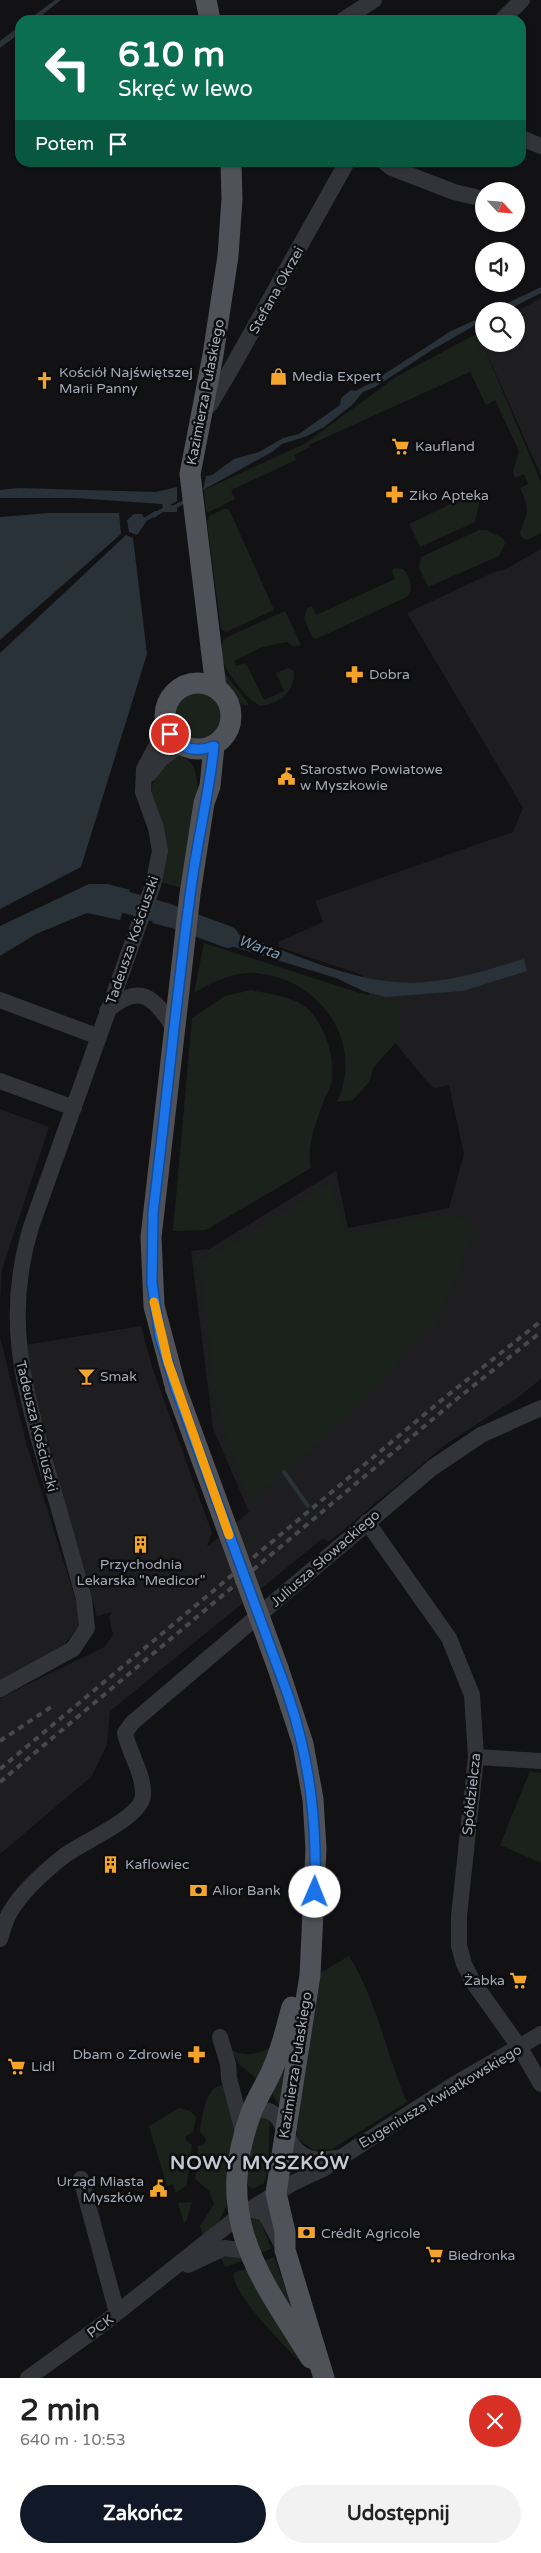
<!DOCTYPE html>
<html lang="pl">
<meta charset="utf-8">
<style>
:root{--surface:#fff;--page:#f2f2f2;--text:#222;--muted:#767676;--accent:#111827}
body{margin:0;font-family:"Varela Round",sans-serif;background:var(--page);color:var(--text);height:100vh;display:flex;flex-direction:column;font-size:19px;white-space:nowrap}
*{box-sizing:border-box;margin:0}
p{font-size:16px;color:var(--muted)}
.icon{flex:none;width:28px;height:28px;fill:none;stroke:currentColor;stroke-width:2;stroke-linecap:round;stroke-linejoin:round}
.map{position:relative;height:2378px;overflow:hidden}
.drawer{display:flex;flex-direction:column;background:var(--surface);flex:1}
.drawer>*{flex:none}
.guide{position:absolute;left:15px;top:15px;width:511px;height:152px;border-radius:15px;box-shadow:0 1px 4px #0004;background:#0b6e4f;color:#fff;overflow:hidden}
.needle{width:32px;rotate:116deg}
.fabs{position:absolute;left:475px;top:182px;display:grid;gap:10px}
.fabs a{display:grid;place-items:center;width:50px;height:50px;border-radius:50%;background:var(--surface);box-shadow:0 1px 4px #0004;font-size:25px}
.pin{position:absolute;display:grid;place-items:center;width:42px;height:42px;color:#fff;margin:-21px;border:2px solid #fff;border-radius:50%;box-shadow:0 1px 5px #0007}
.me{position:absolute;width:55px;margin:-28px;rotate:1deg;stroke-linejoin:round;filter:drop-shadow(0 0 4px #0008)}
.turn{display:flex;align-items:center;gap:18px;height:105px;padding:0 20px;font-size:22px}
.turn .icon{width:65px;height:65px;stroke-width:2.5}
.turn b{display:block;font-size:35px;line-height:42px}
.then{display:flex;align-items:center;height:48px;padding:0 20px;background:#0003;gap:10px;font-size:19px}
.round{display:grid;place-items:center;flex:none;width:52px;height:52px;border-radius:26px;background:var(--page)}
.summary{display:flex;align-items:center;justify-content:space-between;height:85px;padding:0 20px}
h1{font-size:30px;font-weight:700;line-height:38px}
.primary-button{display:flex;gap:10px;margin-top:auto;padding:10px 20px}
.primary-button a{flex:1;height:58px;border-radius:30px;background:var(--accent);color:#fff;font-size:20px;font-weight:700;line-height:58px;text-align:center}
.primary-button a+a{background:var(--page);color:var(--text)}
.map>svg:first-child{display:block}
.built{fill:#1e1e21}
.green{fill:#1a221b}
.water{fill:#283238}
.lines{fill:none;stroke-linecap:round;stroke-linejoin:round}
.stream{stroke:#283238;stroke-width:4}
.river{stroke:#283238;stroke-width:22}
.minor{stroke:#333439;stroke-width:16}
.major{stroke:#4f5258;stroke-width:21}
.rail{stroke:#46484e;stroke-width:4;stroke-dasharray:6 5;stroke-linecap:butt}
.major-bridge{stroke:#4f5258;stroke-width:21}
.route-casing{stroke:#114b97;stroke-width:12}
.route{stroke:#1a73e8;stroke-width:9}
.slow{stroke:#f59e0b;stroke-width:9}
.labels{text-anchor:middle;stroke-width:5;stroke-linejoin:round;paint-order:stroke}
.street-label{font-size:14px;fill:#a3aab5;stroke:#0d0d0f}
.poi-label{font-size:14px;fill:#a3aab5;stroke:#0d0d0f;text-anchor:start}
.water-label{font-size:15px;font-style:italic;fill:#799ab1;stroke:#0d0d0f}
.district-label{font-size:19px;font-weight:bold;letter-spacing:1px;fill:#c4c8d1;stroke:#0d0d0f}
</style>
<div class="map">
<svg width="541" height="2378" viewBox="0 0 541 2378">
<rect width="100%" height="100%" fill="#121214"/>
<path class="built" d="M 541,298 L 541,476 L 478,333 L 484,330 L 484,344 L 516,344 L 516,312 Z
M 541,549 L 541,1379 L 517,1398 L 445,1445 L 330,1541 L 322,1539 L 110,1711 L 107,1745 L 92,1776 L 0,1854 L 0,1698 L 104,1647 L 113,1635 L 109,1617 L 112,1612 L 97,1616 L 32,1383 L 25,1345 L 141,1326 L 153,1370 L 212,1533 L 207,1547 L 249,1512 L 213,1428 L 191,1251 L 209,1249 L 336,1171 L 348,1228 L 449,1208 L 464,1154 L 449,1085 L 434,1088 L 424,1078 L 377,1020 L 363,975 L 279,947 L 278,942 L 323,922 L 315,901 L 513,832 L 523,808 L 407,613 L 494,572 L 506,569 Z
M 0,1109 L 49,1127 L 2,1269 L 0,1300 Z
M 0,1337 L 27,1446 L 78,1607 L 79,1616 L 78,1627 L 63,1646 L 0,1682 Z"/>
<path class="green" d="M 478,333 L 541,482 L 541,533 L 527,540 L 521,537 L 520,532 C 528,511 530,510 520,488 L 528,484 L 524,474 L 515,478 L 513,472 L 519,451 L 495,400 L 486,405 L 470,372 L 309,445 L 310,447 L 294,455 L 296,460 L 231,490 L 235,499 L 209,512 L 206,511 L 204,490 L 306,443 L 396,377 Z
M 478,491 L 481,497 L 475,522 L 420,547 L 409,524 Z
M 224,509 L 229,509 L 274,610 L 226,632 L 221,629 L 207,522 L 209,516 Z
M 479,530 L 486,530 L 503,538 L 505,544 L 499,556 L 428,587 L 419,568 L 421,557 Z
M 395,568 L 403,569 C 410,577 415,589 407,597 L 316,639 L 312,637 L 304,618 L 307,608 L 312,606 L 316,615 L 395,579 L 392,570 Z
M 285,611 L 301,645 L 294,647 L 287,642 L 262,647 L 234,661 L 236,666 L 246,663 L 264,700 L 284,691 L 276,673 L 288,668 L 294,671 C 295,693 279,704 259,706 C 256,702 253,702 250,699 C 236,683 212,660 225,638 Z
M 218,665 L 248,703 L 248,706 C 227,700 223,684 218,665 Z
M173 717a25 25 0 1 1 50 0a25 25 0 1 1-50 0Z
M 178,755 C 197,760 197,778 198,795 L 183,888 L 159,882 L 151,796 L 152,786 L 159,768 Z
M 204,943 L 360,993 L 402,1002 L 399,1039 L 373,1068 L 370,1081 L 353,1100 L 337,1102 C 365,1042 320,978 255,973 C 236,971 210,983 194,993 Z
M 251,990 C 269,994 294,996 308,1009 C 325,1025 335,1058 332,1080 C 331,1086 327,1093 325,1098 C 317,1120 306,1145 311,1168 L 206,1230 L 173,1231 L 192,1018 L 225,996 Z
M 330,1182 L 347,1234 L 450,1214 L 475,1228 L 435,1327 L 412,1341 L 390,1376 L 336,1429 L 249,1501 L 218,1411 L 199,1261 L 250,1234 Z
M 530,1771 L 541,1773 L 541,1863 L 500,1845 Z
M 349,1956 C 377,2000 386,2055 407,2102 L 332,2149 L 314,2150 L 298,2139 L 296,2129 L 320,1973 Z
M 273,2046 L 259,2081 L 240,2065 L 230,2049 C 245,2058 259,2054 273,2046 Z
M 282,2067 L 285,2067 L 280,2108 L 272,2093 Z
M 223,2085 L 236,2121 L 229,2201 L 219,2221 L 203,2236 L 200,2226 L 214,2204 L 209,2191 L 195,2179 L 198,2146 L 205,2143 L 206,2138 L 200,2132 C 202,2118 205,2086 223,2085 Z
M 179,2108 L 190,2111 L 196,2117 L 193,2132 L 186,2136 L 186,2140 L 192,2145 L 187,2183 L 186,2186 L 175,2193 L 173,2184 L 167,2186 L 149,2126 Z
M 258,2116 L 270,2119 L 268,2171 L 264,2183 L 253,2189 L 248,2186 L 245,2176 Z
M 290,2157 L 306,2168 L 282,2176 Z
M 192,2202 L 186,2221 L 184,2223 L 178,2203 Z
M 253,2217 L 260,2219 L 271,2249 L 258,2254 L 248,2220 Z
M 226,2252 L 245,2260 L 225,2267 L 219,2254 Z
M 274,2257 L 297,2318 L 261,2262 Z
M 248,2268 L 309,2366 L 307,2368 C 293,2356 228,2290 234,2273 Z"/>
<path class="water" d="M 55,0 L 61,0 L 36,20 L 28,20 Z
M 20,26 L 20,33 L 0,48 L 0,41 Z
M 541,287 L 541,293 L 505,311 L 491,311 Z
M 484,316 L 484,320 L 432,350 L 375,387 L 363,392 L 352,405 L 324,427 L 307,436 L 282,444 L 272,452 L 203,490 L 206,476 L 212,475 L 234,459 L 259,452 L 283,438 L 299,434 L 340,405 L 341,398 L 351,390 L 355,391 L 369,384 L 451,331 Z
M 177,487 L 177,501 L 170,505 L 177,506 L 177,512 L 163,512 L 154,518 L 151,514 L 163,508 L 162,504 L 75,498 L 0,498 L 0,490 L 19,488 L 156,492 Z
M 49,513 L 119,513 L 121,534 L 0,640 L 0,517 Z
M 134,514 L 142,514 L 146,522 L 137,535 L 129,532 L 127,520 Z
M 126,535 L 133,538 L 147,654 L 81,867 L 0,909 L 0,653 Z
M 89,884 L 108,884 L 130,890 L 120,920 L 87,913 L 36,934 L 0,956 L 0,926 Z
M 158,908 L 172,912 L 171,928 L 152,923 Z
M 199,919 L 207,925 C 268,940 324,973 386,981 C 432,988 480,972 524,959 L 527,971 L 463,991 L 385,997 L 363,991 L 336,978 L 198,936 Z"/>
<g class="lines">
<path class="stream" d="M 172,508 L 186,501
M 141,522 L 156,513
M 284,1472 L 308,1506"/>
<path class="river" d="M 97,899 L 104,896 L 163,913 L 228,937"/>
<path class="minor" d="M 343,20 L 374,0
M 502,20 L 522,0
M 521,138 L 541,146
M 384,162 L 392,168 L 454,192 L 484,199
M 516,207 L 518,208
M 202,412 L 211,403 L 231,369 L 347,162
M 149,774 L 161,759 L 180,745
M 0,1000 L 99,1037
M 107,1011 C 140,982 154,997 174,1028
M 0,1081 L 74,1108
M 367,1522 L 449,1638 L 472,1695 L 476,1757 L 459,1916 L 459,1946 L 464,1964 L 473,1982 L 520,2048 L 541,2084
M 0,1689 L 73,1649 L 87,1628 L 84,1599 C 72,1555 60,1512 47,1468 C 22,1381 4,1316 31,1227 L 153,885 L 160,851 L 156,828 L 143,792 L 144,769 L 166,728
M 476,1757 L 541,1761
M 0,1939 C 3,1930 5,1921 9,1914 C 21,1892 45,1871 64,1856 C 82,1842 142,1818 143,1795 C 144,1774 129,1753 125,1733 L 132,1723 L 432,1468 L 481,1435 L 541,1408
M 220,2037 L 228,2064 L 229,2078 L 244,2136
M 252,2111 C 287,2102 280,2142 303,2155 C 314,2162 325,2159 337,2158
M 81,2179 L 117,2313
M 250,2209 L 265,2213 L 281,2243
M 188,2265 L 224,2248 L 248,2251
M 28,2378 L 103,2324 L 239,2216 L 293,2183 L 323,2169 L 455,2084 L 541,2034"/>
<path class="major" d="M 206,0 L 210,20
M165 716a33 33 0 1 1 66 0a33 33 0 1 1-66 0Z
M 216,688 L 190,474 L 213,355 L 228,256 L 232,199 L 231,162
M 176,1389 L 154,1306 L 151,1237 L 190,894 L 204,803 L 210,786 L 214,746
M 278,1668 L 303,1744 L 313,1799 L 316,1849 L 310,1975 L 276,2193 L 285,2232 L 285,2250 L 324,2378
M 292,2007 C 286,2028 282,2048 273,2068 C 267,2083 257,2097 251,2113 C 213,2218 257,2273 311,2358"/>
<path class="rail" d="M 0,1741 L 54,1705
M 0,1769 L 443,1399 L 541,1321
M 0,1782 L 458,1398 L 541,1332"/>
<path class="major-bridge" d="M 176,1389 L 278,1668"/>
</g>
<g class="lines">
<defs>
<path id="route" d="M 170,734 C 181,749 196,753 214,746 C 209,796 196,845 190,896 C 176,1001 166,1107 153,1213 L 152,1283 L 160,1337 L 176,1389 L 288,1695 C 310,1760 317,1823 315,1892"/>
</defs>
<use href="#route" class="route-casing"/>
<use href="#route" class="route"/>
<path class="slow" d="M 154,1302 L 168,1362 L 229,1535"/>
</g>
<defs>
<symbol id="shop-bare" viewBox="-9 -9 18 18"><path d="M-5-2.5h2.3a2.7 3.5 0 0 1 5.4 0H5L5.5 6h-11ZM-1.5-2.5h3a1.5 2.3 0 0 0-3 0Z" fill="#f4a42a" stroke="#0d0d0f" stroke-width="2.5" paint-order="stroke"/></symbol>
<symbol id="church-bare" viewBox="-9 -9 18 18"><path d="M-1.2-6h2.4v3.5h3.3v2.4h-3.3V6h-2.4V-.1h-3.3v-2.4h3.3Z" fill="#f4a42a" stroke="#0d0d0f" stroke-width="2.5" paint-order="stroke"/></symbol>
<symbol id="supermarket-bare" viewBox="-9 -9 18 18"><path d="M-6-5.5h2.5l.6 2H6L4.5 2H-2.5L-4.4-4H-6ZM-1.5 3.2a1.3 1.3 0 1 0 .1 0ZM3 3.2a1.3 1.3 0 1 0 .1 0Z" fill="#f4a42a" stroke="#0d0d0f" stroke-width="2.5" paint-order="stroke"/></symbol>
<symbol id="pharmacy-bare" viewBox="-9 -9 18 18"><path d="M-2-6h4v4h4v4h-4v4h-4v-4h-4v-4h4Z" fill="#f4a42a" stroke="#0d0d0f" stroke-width="2.5" paint-order="stroke"/></symbol>
<symbol id="civic-bare" viewBox="-9 -9 18 18"><path d="M-.6-6.5H3V-4.5H.6V-3L4-1V1h2V6H-6V1h2V-1L-.6-3ZM-1.2 2.5V6h2.4V2.5Z" fill="#f4a42a" stroke="#0d0d0f" stroke-width="2.5" paint-order="stroke"/></symbol>
<symbol id="bar-bare" viewBox="-9 -9 18 18"><path d="M-6-5H6L.8 .8V4.5H3.5V6h-7V4.5H-.8V.8Z" fill="#f4a42a" stroke="#0d0d0f" stroke-width="2.5" paint-order="stroke"/></symbol>
<symbol id="building-bare" viewBox="-9 -9 18 18"><path d="M-4-6H4V6H1V3H-1V6H-4ZM-2.5-4.3h1.7v1.8h-1.7ZM.8-4.3h1.7v1.8H.8ZM-2.5-1h1.7V.8h-1.7ZM.8-1h1.7V.8H.8Z" fill="#f4a42a" stroke="#0d0d0f" stroke-width="2.5" paint-order="stroke"/></symbol>
<symbol id="bank-bare" viewBox="-9 -9 18 18"><path d="M-6-4H6V4H-6ZM0-2.3a2.3 2.3 0 1 0 0 4.6a2.3 2.3 0 1 0 0-4.6Z" fill="#f4a42a" stroke="#0d0d0f" stroke-width="2.5" paint-order="stroke"/></symbol>
</defs>
<g fill-rule="evenodd">
<use href="#shop-bare" x="266" y="364" width="25" height="25"/>
<use href="#church-bare" x="32" y="368" width="25" height="25"/>
<use href="#supermarket-bare" x="388" y="434" width="25" height="25"/>
<use href="#pharmacy-bare" x="382" y="482" width="25" height="25"/>
<use href="#pharmacy-bare" x="342" y="662" width="25" height="25"/>
<use href="#civic-bare" x="274" y="764" width="25" height="25"/>
<use href="#bar-bare" x="74" y="1364" width="25" height="25"/>
<use href="#building-bare" x="128" y="1532" width="25" height="25"/>
<use href="#building-bare" x="98" y="1852" width="25" height="25"/>
<use href="#bank-bare" x="186" y="1878" width="25" height="25"/>
<use href="#supermarket-bare" x="506" y="1968" width="25" height="25"/>
<use href="#pharmacy-bare" x="184" y="2042" width="25" height="25"/>
<use href="#supermarket-bare" x="4" y="2054" width="25" height="25"/>
<use href="#civic-bare" x="146" y="2176" width="25" height="25"/>
<use href="#bank-bare" x="294" y="2220" width="25" height="25"/>
<use href="#supermarket-bare" x="422" y="2242" width="25" height="25"/>
</g>
<g class="labels">
<g class="street-label">
<text transform="translate(276 290) rotate(-61)" y="5">Stefana Okrzei</text>
<text transform="translate(205 392) rotate(-79)" y="5">Kazimierza Pułaskiego</text>
<text transform="translate(132 940) rotate(-71)" y="5">Tadeusza Kościuszki</text>
<text transform="translate(37 1426) rotate(76)" y="5">Tadeusza Kościuszki</text>
<text transform="translate(325 1558) rotate(-41)" y="5">Juliusza Słowackiego</text>
<text transform="translate(471 1794) rotate(-84)" y="5">Spółdzielcza</text>
<text transform="translate(295 2065) rotate(-81)" y="5">Kazimierza Pułaskiego</text>
<text transform="translate(440 2096) rotate(-31)" y="5">Eugeniusza Kwiatkowskiego</text>
<text transform="translate(100 2326) rotate(-37)" y="5">PCK</text>
</g>
<g class="poi-label">
<text x="59" y="377">Kościół Najświętszej<tspan x="59" dy="16">Marii Panny</tspan></text>
<text x="292" y="381">Media Expert</text>
<text x="415" y="451">Kaufland</text>
<text x="409" y="500">Ziko Apteka</text>
<text x="369" y="679">Dobra</text>
<text x="300" y="774">Starostwo Powiatowe<tspan x="300" dy="16">w Myszkowie</tspan></text>
<text x="100" y="1381">Smak</text>
<text x="141" y="1569" text-anchor="middle">Przychodnia<tspan x="141" dy="16">Lekarska "Medicor"</tspan></text>
<text x="125" y="1869">Kaflowiec</text>
<text x="212" y="1895">Alior Bank</text>
<text x="505" y="1985" text-anchor="end">Żabka</text>
<text x="182" y="2059" text-anchor="end">Dbam o Zdrowie</text>
<text x="31" y="2071">Lidl</text>
<text x="144" y="2186" text-anchor="end">Urząd Miasta<tspan x="144" dy="16">Myszków</tspan></text>
<text x="321" y="2238">Crédit Agricole</text>
<text x="448" y="2260">Biedronka</text>
</g>
<g class="water-label">
<text transform="translate(259 947) rotate(20)" y="5">Warta</text>
</g>
<g class="district-label">
<text x="260" y="2169">NOWY MYSZKÓW</text>
</g>
</g>
</svg>
<div class="fabs">
<a><svg class="needle" viewBox="-14 -14 28 28"><path d="M0-13l5 13h-10z" fill="#e53935"/><path d="M0 13l5-13h-10z" fill="#767676"/></svg></a>
<a><svg class="icon" aria-label="sound" viewBox="0 0 24 24"><path d="M4 9h4l5-4v14l-5-4H4zM17 9q2 3 0 6"/></svg></a>
<a><svg class="icon" aria-label="search" viewBox="0 0 24 24"><circle cx="10" cy="10" r="6"/><path d="M15 15l6 6"/></svg></a>
</div>
<div class="pin" style="left:170px;top:734px;background:#d93025"><svg class="icon" aria-label="arrive" viewBox="0 0 24 24"><path d="M6 21V4h12l-3 4 3 4H6"/></svg></div>
<svg class="me" style="left:315px;top:1892px" viewBox="-20 -20 40 40"><circle r="19" fill="#fff"/><path d="M0-13L10 11 0 6-10 11z" fill="#1a73e8"/></svg>
<div class="guide">
<div class="turn"><svg class="icon" aria-label="left" viewBox="0 0 24 24"><path d="M17 20v-9H6M10 6l-5 5 5 5"/></svg><div><b>610 m</b>Skręć w lewo</div></div>
<div class="then">Potem<svg class="icon" aria-label="arrive" viewBox="0 0 24 24"><path d="M6 21V4h12l-3 4 3 4H6"/></svg></div>
</div>
</div>
<section class="drawer">
<div class="summary"><div><h1>2 min</h1><p>640 m · 10:53</p></div><a class="round" style="background:#d93025;color:#fff"><svg class="icon" aria-label="close" viewBox="0 0 24 24"><path d="M6 6l12 12M18 6L6 18"/></svg></a></div>
<div class="primary-button"><a>Zakończ</a><a>Udostępnij</a></div>
</section>
